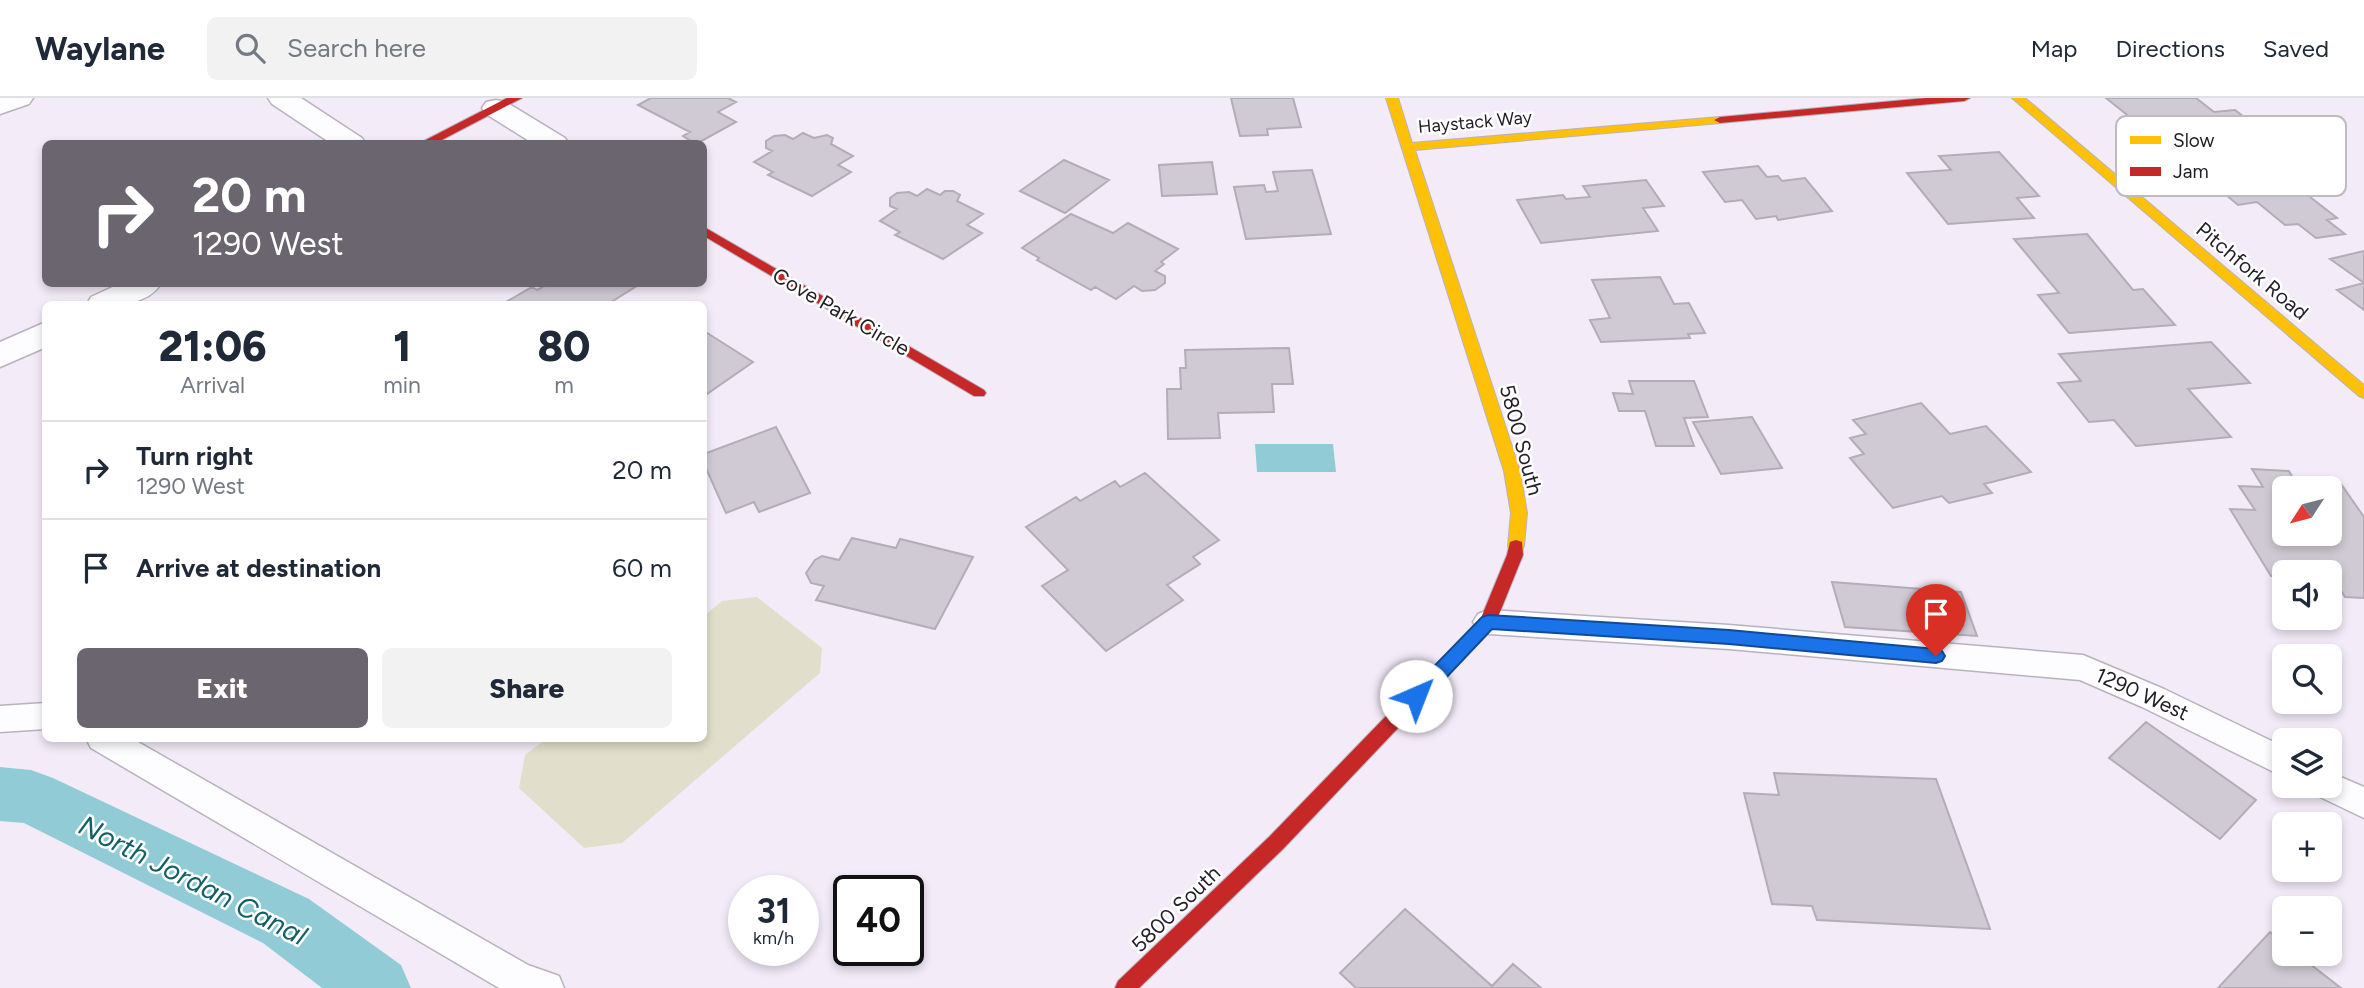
<!DOCTYPE html>
<meta charset="utf-8">
<style>
:root{--surface:#fff;--page:#f2f2f3;--text:#1f2937;--muted:#747a83;--line:#e0e1e3;--accent:#6b6570}
body{margin:0;font-family:Figtree,sans-serif;background:var(--page);color:var(--text);height:100vh;display:flex;flex-direction:column;font-size:26px;white-space:nowrap}
*{box-sizing:border-box;margin:0}
p{font-size:23px;color:var(--muted)}
.icon{flex:none;width:38px;height:38px;fill:none;stroke:currentColor;stroke-width:2;stroke-linecap:round;stroke-linejoin:round}
.map{position:relative;flex:1;overflow:hidden}
.sheet{position:absolute;left:42px;top:203px;width:665px;height:441px;display:flex;flex-direction:column;background:var(--surface);border-radius:10px;box-shadow:0 4px 10px #0003}
.sheet>*{flex:none}
.guide{position:absolute;left:42px;top:42px;width:665px;height:147px;border-radius:10px;box-shadow:0 4px 10px #0003;background:#6b6570;color:#fff;overflow:hidden}
.needle{width:46px;rotate:234deg}
.buttons{position:absolute;left:2272px;top:378px;display:grid;gap:14px}
.buttons a{display:grid;place-items:center;width:70px;height:70px;border-radius:10px;background:var(--surface);box-shadow:0 4px 10px #0003;font-size:35px}
.speed{position:absolute;left:728px;top:777px;display:flex;gap:14px;font-size:35px;font-weight:700;text-align:center}
.speed>*{display:grid;place-content:center;width:91px;height:91px;border-radius:50%;background:var(--surface);box-shadow:0 4px 10px #0003;line-height:1}
.speed small{font-size:18px;font-weight:400}
.speed .limit{border:4px solid #111;border-radius:10px;background:#fff;color:#111}
.pin{position:absolute;display:grid;place-items:center;width:60px;height:60px;color:#fff;margin:-72px -30px;border-radius:50% 50% 50% 0;rotate:-45deg;box-shadow:0 0 7px #0007}
.pin .icon{rotate:45deg}
.me{position:absolute;width:77px;margin:-38px;rotate:44deg;stroke-linejoin:round;filter:drop-shadow(0 0 5px #0008)}
.turn{display:flex;align-items:center;gap:24px;height:147px;padding:0 35px;font-size:32px}
.turn .icon{width:91px;height:91px;stroke-width:2.5}
.turn b{display:block;font-size:49px;line-height:60px}
.eta{display:flex;justify-content:space-evenly;align-items:center;height:119px;text-align:center}
.eta b{font-size:42px;font-weight:800;line-height:49px}
.button{display:flex;gap:14px;margin-top:auto;padding:14px 35px}
.button a{flex:1;height:80px;border-radius:10px;background:var(--accent);color:#fff;font-size:28px;font-weight:800;line-height:80px;text-align:center}
.button a+a{background:var(--page);color:var(--text)}
ul{padding:0;list-style:none}
li{display:flex;align-items:center;gap:21px;height:98px;padding:0 35px;border-top:2px solid var(--line)}
li div{flex:1}
li b{display:block;font-size:26px}
li em{font-style:normal}
header{display:flex;align-items:center;gap:42px;box-sizing:border-box;height:98px;padding:0 35px;background:var(--surface);border-bottom:2px solid var(--line)}
header strong{font-size:33px}
nav{display:flex;gap:38px;margin-inline-start:auto;font-size:24px}
.search{width:490px;height:63px;background:var(--page);display:flex;align-items:center;gap:18px;box-sizing:border-box;padding:0 24px;border-radius:10px;color:var(--muted);font-size:26px}
.map>svg:first-child{display:block}
.green{fill:#e1decb}
.water{fill:#91ccd6}
.lines{fill:none;stroke-linecap:round;stroke-linejoin:round}
.canal{fill:#91ccd6;fill-rule:evenodd}
.building{fill:#d0cad4;stroke:#b3adb8;stroke-width:2;fill-rule:evenodd}
.lane-casing{stroke:#b9b2bd;stroke-width:3}
.street-casing{stroke:#b9b2bd;stroke-width:3}
.slow-casing{stroke:#b9b2bd;stroke-width:2}
.jam-casing{stroke:#b9b2bd;stroke-width:2}
.lane{fill:#fdfcfe;fill-rule:evenodd}
.street{fill:#fdfcfe;fill-rule:evenodd}
.slow{fill:#ffc107;fill-rule:evenodd}
.jam{fill:#c62828;fill-rule:evenodd}
.route{fill:#1a73e8;stroke:#114b97;stroke-width:2}
.labels{text-anchor:middle;stroke-width:5;stroke-linejoin:round;paint-order:stroke}
.far-street-label{font-size:18px;fill:#221d26;stroke:#fff}
.street-label{font-size:21px;fill:#221d26;stroke:#fff}
.near-water-label{font-size:28px;font-style:italic;fill:#145f66;stroke:#fff}
.key{fill:#fff;stroke:#bdbbbe;stroke-width:2}
.key-label{font-size:19px;fill:#221d26}
</style>
<header>
<strong>Waylane</strong>
<div class="search"><svg class="icon" aria-label="search" viewBox="0 0 24 24"><circle cx="10" cy="10" r="6"/><path d="M15 15l6 6"/></svg>Search here</div>
<nav><a>Map</a><a>Directions</a><a>Saved</a></nav>
</header>
<div class="map">
<svg width="2364" height="890" viewBox="0 0 2364 890">
<rect width="100%" height="100%" fill="#f3ebf8"/>
<path class="green" d="M 757,499 L 822,550 L 820,575 L 622,745 L 584,750 L 519,690 L 525,657 L 546,641 L 704,640 L 704,518 L 722,503 Z"/>
<path class="water" d="M 1333,346 L 1336,374 L 1257,374 L 1255,346 Z"/>
<g class="lines">
<path class="canal" d="M 0,669 L 31,672 L 53,680 L 309,801 L 401,867 L 411,890 L 322,890 L 263,845 L 24,725 L 0,723 Z"/>
</g>
<path class="building" d="M 651,0 L 728,0 L 736,4 L 718,14 L 736,24 L 696,46 L 683,38 L 690,34 L 638,7 Z
M 1231,0 L 1293,0 L 1301,29 L 1267,31 L 1268,37 L 1240,38 Z
M 2106,0 L 2196,0 L 2214,14 L 2235,12 L 2269,38 L 2195,48 L 2166,25 L 2141,28 Z
M 803,35 L 814,40 L 827,37 L 833,40 L 831,46 L 853,58 L 838,67 L 851,74 L 812,98 L 768,77 L 773,74 L 754,64 L 772,53 L 766,50 L 766,43 L 774,38 L 785,37 L 793,41 Z
M 1999,54 L 2039,98 L 2017,100 L 2034,120 L 1948,126 L 1907,75 L 1951,72 L 1939,58 Z
M 1064,62 L 1109,82 L 1065,115 L 1020,93 Z
M 1212,64 L 1217,96 L 1162,98 L 1159,67 Z
M 2265,64 L 2337,120 L 2327,122 L 2345,136 L 2316,140 L 2298,126 L 2285,127 L 2257,104 L 2238,107 L 2197,73 Z
M 1758,68 L 1767,79 L 1778,78 L 1782,83 L 1805,80 L 1832,113 L 1778,122 L 1776,118 L 1756,121 L 1742,102 L 1725,104 L 1703,74 Z
M 1312,72 L 1331,136 L 1246,141 L 1234,89 L 1264,87 L 1266,94 L 1278,93 L 1273,74 Z
M 1646,82 L 1664,108 L 1643,110 L 1658,133 L 1541,145 L 1517,102 L 1563,97 L 1566,101 L 1590,99 L 1583,88 Z
M 927,91 L 940,97 L 945,93 L 953,93 L 960,97 L 957,103 L 983,116 L 967,127 L 982,135 L 943,161 L 895,137 L 900,134 L 880,123 L 897,111 L 890,108 L 890,100 L 897,95 L 909,94 L 917,98 Z
M 1071,116 L 1113,135 L 1128,125 L 1178,151 L 1161,164 L 1164,166 L 1155,173 L 1165,178 L 1165,185 L 1155,192 L 1142,193 L 1134,188 L 1116,201 L 1095,189 L 1091,192 L 1037,162 L 1039,160 L 1022,150 Z
M 2087,136 L 2133,192 L 2143,191 L 2175,227 L 2069,235 L 2038,197 L 2059,195 L 2014,141 Z
M 2364,153 L 2364,212 L 2337,192 L 2364,185 L 2330,161 Z
M 1660,179 L 1674,206 L 1689,205 L 1705,235 L 1688,236 L 1690,240 L 1601,244 L 1590,222 L 1610,220 L 1592,182 Z
M 548,186 L 629,186 L 635,189 L 608,206 L 506,204 L 532,189 L 537,192 Z
M 704,233 L 753,264 L 704,298 Z
M 2211,244 L 2250,285 L 2188,291 L 2231,339 L 2136,348 L 2114,322 L 2089,324 L 2058,285 L 2081,283 L 2059,256 Z
M 1289,250 L 1293,286 L 1272,286 L 1274,314 L 1218,315 L 1220,340 L 1168,341 L 1167,291 L 1181,291 L 1180,270 L 1186,270 L 1185,252 Z
M 1629,283 L 1694,283 L 1708,319 L 1684,320 L 1694,348 L 1656,348 L 1645,313 L 1619,313 L 1613,295 L 1633,296 Z
M 1921,305 L 1950,336 L 1986,328 L 2031,374 L 1984,386 L 1992,395 L 1949,405 L 1942,398 L 1893,410 L 1850,360 L 1864,356 L 1850,340 L 1866,336 L 1853,322 Z
M 1752,319 L 1782,370 L 1721,376 L 1693,324 Z
M 776,329 L 810,395 L 759,414 L 754,404 L 726,415 L 704,366 L 704,356 Z
M 2252,371 L 2289,373 L 2295,384 L 2341,386 L 2364,419 L 2364,500 L 2345,499 L 2334,481 L 2329,481 L 2329,474 L 2284,474 L 2284,478 L 2271,478 L 2230,411 L 2255,412 L 2239,388 L 2263,389 ZM 2284,390 L 2329,390 L 2329,436 L 2284,436 Z
M 1145,375 L 1219,442 L 1193,459 L 1200,466 L 1167,487 L 1183,502 L 1106,553 L 1042,488 L 1068,472 L 1026,429 L 1076,399 L 1080,403 L 1115,383 L 1120,389 Z
M 852,440 L 896,450 L 900,441 L 973,459 L 935,531 L 816,502 L 824,488 L 811,485 L 806,475 L 815,462 L 822,458 L 839,462 Z
M 1832,484 L 1961,494 L 1977,538 L 1845,529 Z
M 2146,624 L 2256,702 L 2220,741 L 2109,660 Z
M 1774,675 L 1936,681 L 1990,831 L 1817,822 L 1812,808 L 1772,806 L 1744,695 L 1779,697 Z
M 1405,811 L 1492,888 L 1513,866 L 1541,890 L 1356,890 L 1340,875 Z
M 2270,834 L 2284,845 L 2284,856 L 2297,856 L 2341,890 L 2218,890 Z"/>
<g class="lines">
<defs>
<path id="lane" d="M 1488,512 L 1729,527 L 2083,557 L 2164,591 L 2284,649 L 2284,679 L 2142,609 L 2080,582 L 1729,551 L 1488,536 L 1478,532 L 1473,524 L 1478,516 Z
M 46,605 L 46,631 L 0,634 L 0,608 Z
M 86,640 L 131,640 L 528,867 L 559,878 L 564,890 L 499,890 L 91,650 Z
M 2329,674 L 2364,689 L 2364,720 L 2318,698 L 2313,688 L 2329,688 Z"/>
<path id="street" d="M 0,0 L 33,0 L 29,6 L 0,16 Z
M 268,0 L 301,0 L 362,40 L 366,46 L 332,46 L 272,6 Z
M 496,2 L 506,4 L 565,40 L 569,46 L 534,46 L 486,16 L 482,10 L 486,4 Z
M 119,186 L 161,186 C 145,210 112,206 87,206 L 91,199 Z
M 46,224 L 46,249 L 0,269 L 0,244 Z"/>
<path id="slow" d="M 1386,0 L 1398,0 L 1412,45 L 1720,19 L 1726,22 L 1720,25 L 1415,52 L 1520,373 L 1527,415 L 1524,448 L 1522,452 L 1510,452 L 1508,448 L 1511,415 L 1504,373 Z
M 2012,0 L 2025,0 L 2364,287 L 2364,300 L 2359,298 Z"/>
<path id="jam" d="M 507,0 L 522,0 L 434,46 L 418,46 Z
M 1926,0 L 1970,0 L 1964,3 L 1720,25 L 1714,22 L 1720,19 Z
M 704,129 L 984,292 L 986,295 L 984,298 L 974,298 L 704,138 Z
M 1516,442 L 1522,444 L 1523,457 L 1494,529 L 1283,751 L 1139,890 L 1115,890 L 1118,883 L 1269,739 L 1481,520 L 1507,457 L 1510,444 Z"/>
</defs>
<use href="#lane" class="lane-casing"/>
<use href="#street" class="street-casing"/>
<use href="#slow" class="slow-casing"/>
<use href="#jam" class="jam-casing"/>
<use href="#lane" class="lane"/>
<use href="#street" class="street"/>
<use href="#slow" class="slow"/>
<use href="#jam" class="jam"/>
</g>
<path class="route" d="M 1488,517 L 1729,532 L 1936,551 L 1942,553 L 1945,558 L 1942,563 L 1936,565 L 1729,546 L 1492,531 L 1423,604 L 1416,606 L 1410,604 L 1408,598 L 1410,593 L 1482,519 Z"/>
<g class="labels">
<g class="far-street-label">
<text transform="translate(1475 24) rotate(-5)" y="6">Haystack Way</text>
</g>
<g class="street-label">
<text transform="translate(2252 173) rotate(40)" y="7">Pitchfork Road</text>
<text transform="translate(841 214) rotate(30)" y="7">Cove Park Circle</text>
<text transform="translate(1521 342) rotate(75)" y="7">5800 South</text>
<text transform="translate(2142 596) rotate(24)" y="7">1290 West</text>
<text transform="translate(1176 811) rotate(-44)" y="7">5800 South</text>
</g>
<g class="near-water-label">
<text transform="translate(193 782) rotate(27)" y="10">North Jordan Canal</text>
</g>
</g>
<rect x="2116" y="18" width="230" height="80" rx="10" class="key"/>
<rect x="2130" y="38" width="31" height="8" fill="#ffc107"/>
<rect x="2130" y="69" width="31" height="9" fill="#c62828"/>
<g class="key-label">
<text x="2173" y="49">Slow</text>
<text x="2173" y="80">Jam</text>
</g>
</svg>
<div class="buttons">
<a><svg class="needle" viewBox="-14 -14 28 28"><path d="M0-13l5 13h-10z" fill="#e53935"/><path d="M0 13l5-13h-10z" fill="#747a83"/></svg></a>
<a><svg class="icon" aria-label="sound" viewBox="0 0 24 24"><path d="M4 9h4l5-4v14l-5-4H4zM17 9q2 3 0 6"/></svg></a>
<a><svg class="icon" aria-label="search" viewBox="0 0 24 24"><circle cx="10" cy="10" r="6"/><path d="M15 15l6 6"/></svg></a>
<a><svg class="icon" aria-label="layers" viewBox="0 0 24 24"><path d="M12 4l9 5-9 5-9-5zM3 14l9 5 9-5"/></svg></a>
<a>+</a>
<a>−</a>
</div>
<div class="speed"><div>31<small>km/h</small></div><div class="limit">40</div></div>
<div class="pin" style="left:1936px;top:558px;background:#d93025"><svg class="icon" aria-label="arrive" viewBox="0 0 24 24"><path d="M6 21V4h12l-3 4 3 4H6"/></svg></div>
<svg class="me" style="left:1416px;top:598px" viewBox="-20 -20 40 40"><circle r="19" fill="#fff"/><path d="M0-13L10 11 0 6-10 11z" fill="#1a73e8"/></svg>
<div class="guide">
<div class="turn"><svg class="icon" aria-label="right" viewBox="0 0 24 24"><path d="M7 20v-9h11M14 6l5 5-5 5"/></svg><div><b>20 m</b>1290 West</div></div>
</div>
<section class="sheet">
<div class="eta">
<div><b>21:06</b><p>Arrival</p></div>
<div><b>1</b><p>min</p></div>
<div><b>80</b><p>m</p></div>
</div>
<ul>
<li><svg class="icon" aria-label="right" viewBox="0 0 24 24"><path d="M7 20v-9h11M14 6l5 5-5 5"/></svg><div><b>Turn right</b><p>1290 West</p></div><em>20 m</em></li>
<li><svg class="icon" aria-label="arrive" viewBox="0 0 24 24"><path d="M6 21V4h12l-3 4 3 4H6"/></svg><div><b>Arrive at destination</b></div><em>60 m</em></li>
</ul>
<div class="button"><a>Exit</a><a>Share</a></div>
</section>
</div>
